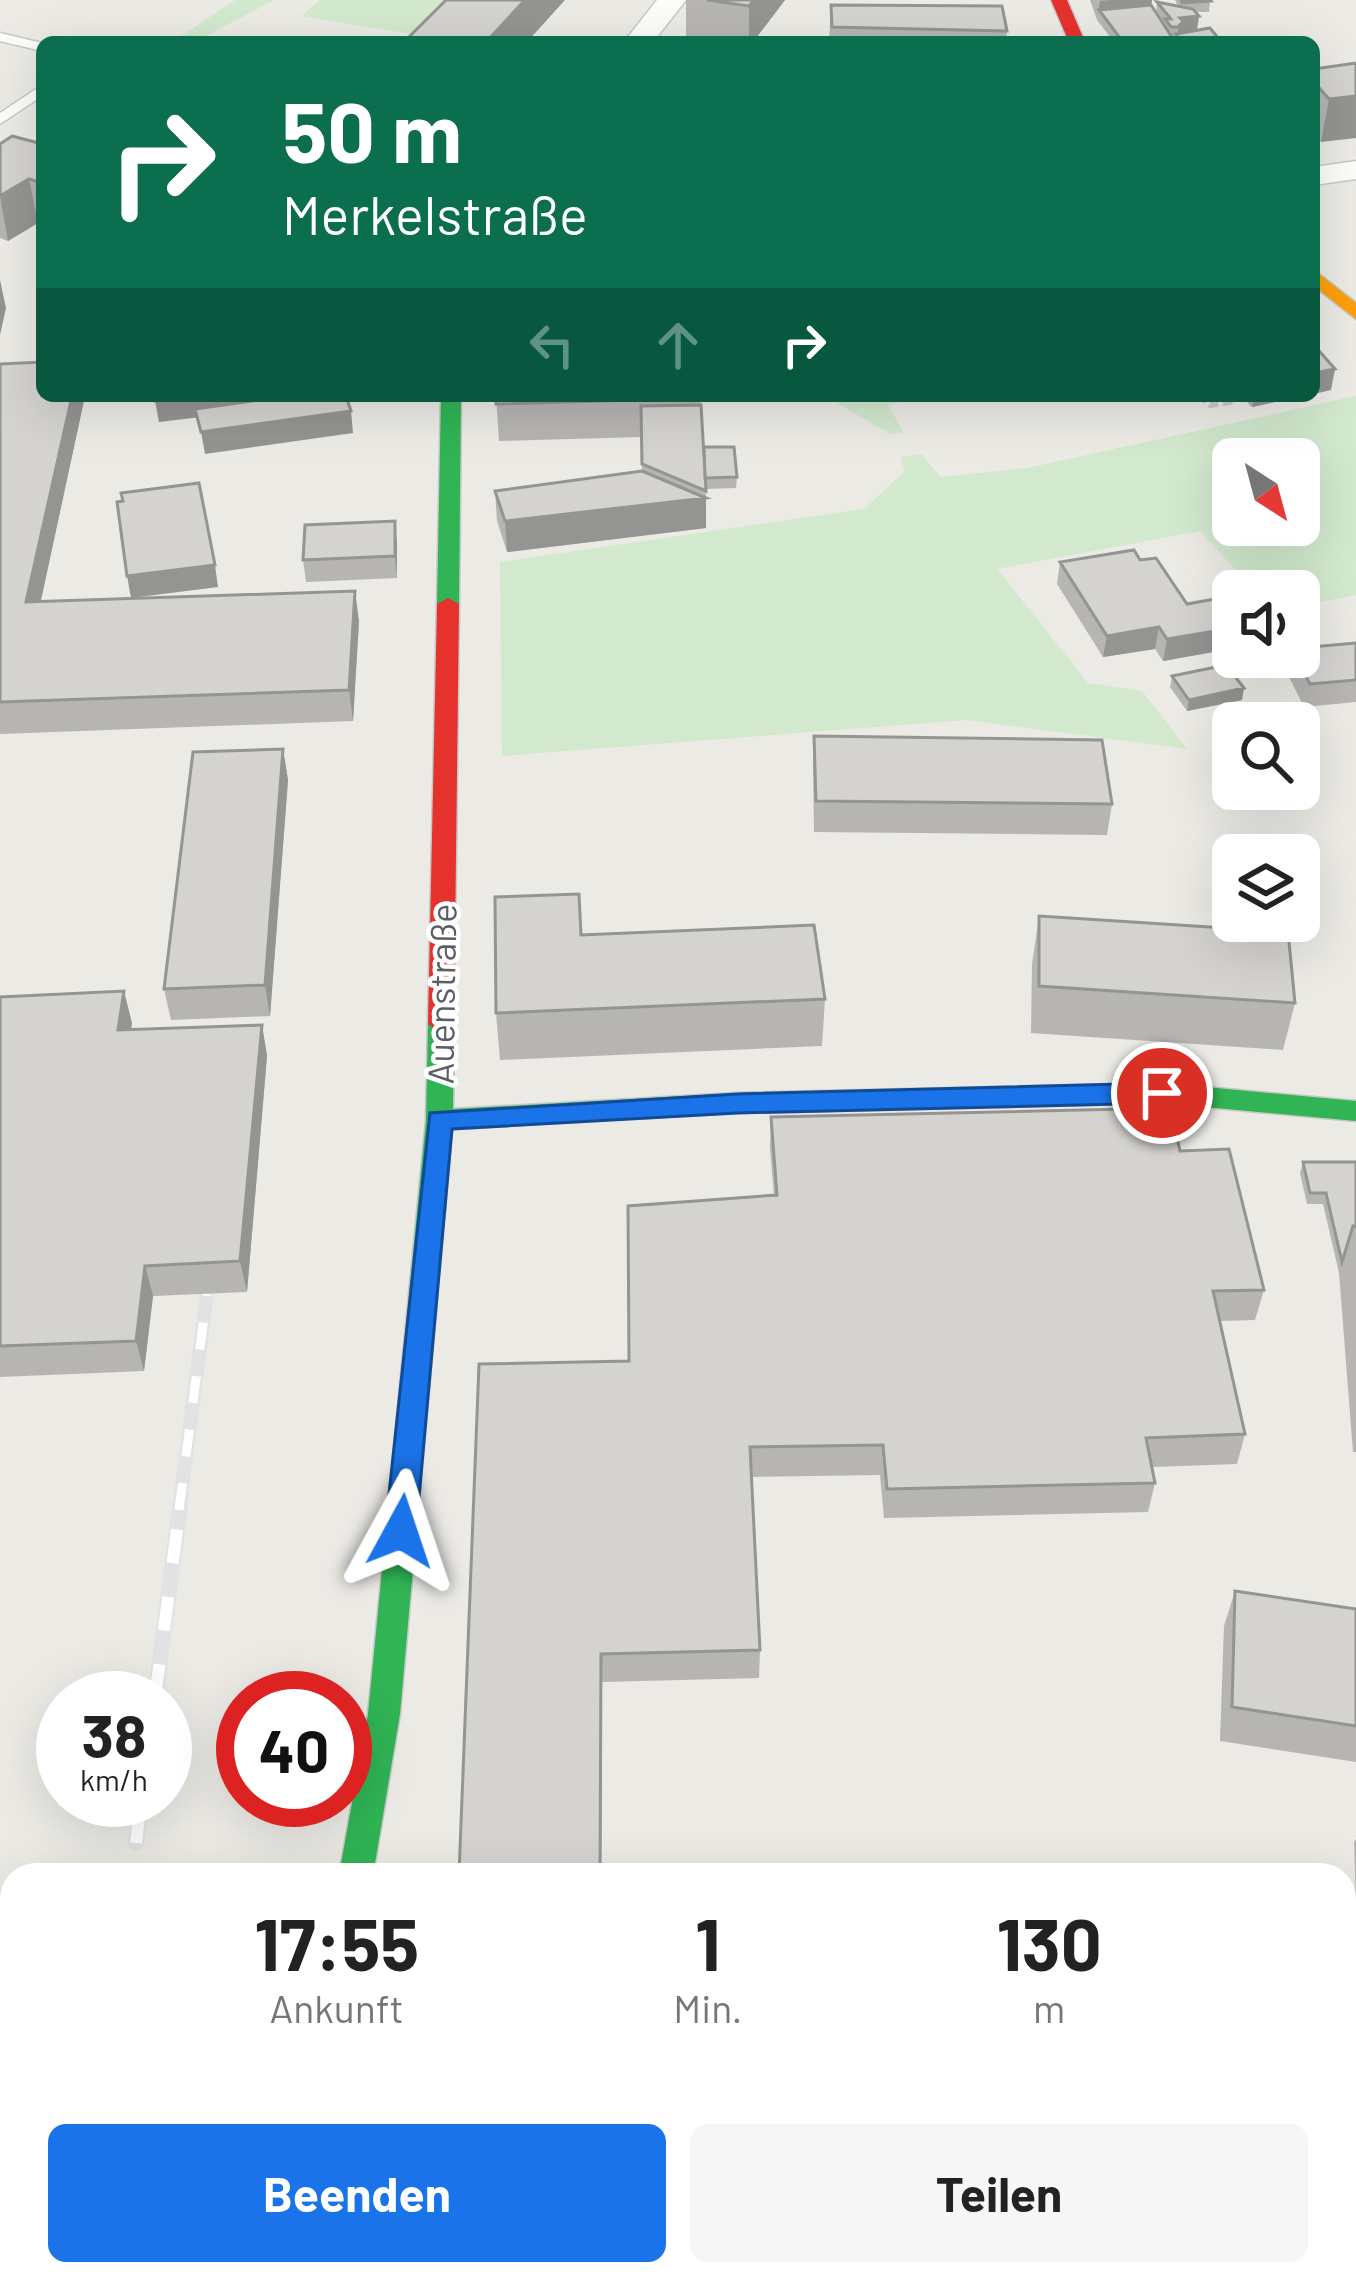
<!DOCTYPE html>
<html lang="de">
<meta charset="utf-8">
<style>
:root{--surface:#fff;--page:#f6f6f6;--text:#222;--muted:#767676;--accent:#1a73e8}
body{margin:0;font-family:Barlow,sans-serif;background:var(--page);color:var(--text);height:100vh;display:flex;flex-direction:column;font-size:45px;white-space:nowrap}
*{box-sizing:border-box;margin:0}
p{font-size:39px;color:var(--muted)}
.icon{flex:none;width:66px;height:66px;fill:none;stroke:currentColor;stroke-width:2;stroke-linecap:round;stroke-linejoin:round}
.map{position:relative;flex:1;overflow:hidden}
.side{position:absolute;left:0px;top:1863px;width:1356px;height:423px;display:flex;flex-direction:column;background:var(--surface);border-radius:36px 36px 0 0;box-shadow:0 12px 48px #0002}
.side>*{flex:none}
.hud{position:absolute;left:36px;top:36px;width:1284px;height:366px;border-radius:18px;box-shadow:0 12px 48px #0002;background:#0b6e4f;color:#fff;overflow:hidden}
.needle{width:78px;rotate:144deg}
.tools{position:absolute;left:1212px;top:438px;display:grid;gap:24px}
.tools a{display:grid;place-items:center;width:108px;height:108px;border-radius:18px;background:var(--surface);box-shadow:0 12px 48px #0002;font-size:60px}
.speed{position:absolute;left:36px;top:1671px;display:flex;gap:24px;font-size:60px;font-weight:700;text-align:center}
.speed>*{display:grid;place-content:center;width:156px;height:156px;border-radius:50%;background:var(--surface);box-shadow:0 12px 48px #0002;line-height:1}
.speed small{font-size:30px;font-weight:400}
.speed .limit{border:18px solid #d22;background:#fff;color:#111}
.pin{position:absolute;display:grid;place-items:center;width:102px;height:102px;color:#fff;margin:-51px;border:6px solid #fff;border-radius:50%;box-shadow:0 3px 12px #0007}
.me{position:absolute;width:132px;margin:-66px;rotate:5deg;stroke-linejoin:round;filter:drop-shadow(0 0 9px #0008)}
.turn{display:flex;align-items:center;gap:42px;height:252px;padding:0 48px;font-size:54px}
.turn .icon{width:156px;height:156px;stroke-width:2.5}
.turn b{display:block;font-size:84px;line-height:102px}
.lanes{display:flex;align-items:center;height:114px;padding:0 48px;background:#0003;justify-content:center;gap:60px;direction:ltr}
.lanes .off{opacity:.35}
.eta{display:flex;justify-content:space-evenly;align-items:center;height:204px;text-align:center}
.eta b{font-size:72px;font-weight:700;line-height:84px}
.cta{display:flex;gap:24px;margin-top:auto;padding:24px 48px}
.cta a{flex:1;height:138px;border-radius:18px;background:var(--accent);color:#fff;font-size:48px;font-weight:700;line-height:138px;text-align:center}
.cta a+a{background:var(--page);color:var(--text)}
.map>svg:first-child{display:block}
.green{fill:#d2e9ce;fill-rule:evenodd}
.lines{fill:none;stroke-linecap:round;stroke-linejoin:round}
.lane-casing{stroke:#c8c8c7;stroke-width:3}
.street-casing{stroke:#c8c8c7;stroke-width:3}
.fast-casing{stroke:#c7c7c6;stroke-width:3}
.slow-casing{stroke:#c7c7c6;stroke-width:3}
.jam-casing{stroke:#c7c7c6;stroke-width:3}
.path{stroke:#c7cdc9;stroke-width:6;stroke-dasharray:9 4.5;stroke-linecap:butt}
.lane{fill:#fcfcfb;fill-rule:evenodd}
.street{fill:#fcfcfb;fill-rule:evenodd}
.fast{fill:#30b455;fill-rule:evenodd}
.slow{fill:#ff9f0a;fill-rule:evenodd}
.jam{fill:#e5322d;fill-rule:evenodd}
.rail-far1-casing{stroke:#e2e2e2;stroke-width:14}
.rail-casing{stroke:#e2e2e2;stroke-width:16}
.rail-far1{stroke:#fff;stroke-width:9;stroke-dasharray:27;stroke-linecap:butt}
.rail{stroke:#fff;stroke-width:12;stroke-dasharray:34;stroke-linecap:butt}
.wall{fill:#b6b5b3}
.shaded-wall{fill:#949492}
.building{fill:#d4d3d0;stroke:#949492;stroke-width:3}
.route{fill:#1a73e8;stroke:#114b97;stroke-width:3}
.labels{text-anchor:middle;stroke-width:9;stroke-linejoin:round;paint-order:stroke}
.street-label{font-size:36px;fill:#5a5f64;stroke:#fff}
</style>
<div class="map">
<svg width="1356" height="2284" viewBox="0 0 1356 2284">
<rect width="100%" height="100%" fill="#ebeae5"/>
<path class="green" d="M 235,0 L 274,0 L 195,42 L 172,42 Z
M 319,0 L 459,0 L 423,36 L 302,16 Z
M 825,396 L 933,396 L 888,405 L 904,433 L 890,434 Z
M 1356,396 L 1356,595 L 1299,606 L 1299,591 L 1255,591 L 1200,531 L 997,569 L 1088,683 L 1142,691 L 1187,749 L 966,720 L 502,756 L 500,562 L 864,509 L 905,471 L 900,457 L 921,454 L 941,477 L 1027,468 ZM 1299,459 L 1299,525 L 1233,525 L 1233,459 Z"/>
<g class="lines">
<defs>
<path id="lane" d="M 0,33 L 42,43 L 42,51 L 0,41 Z
M 42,85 L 42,96 L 0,124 L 0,113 Z"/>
<path id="street" d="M 657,0 L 686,0 L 653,42 L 624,42 Z
M 1356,161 L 1356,179 L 1314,185 L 1314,167 Z
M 259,2274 L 327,2274 L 325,2284 L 257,2284 Z"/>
<path id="fast" d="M 441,396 L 461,396 L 459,604 L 448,610 L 437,604 Z
M 441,1015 L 454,1024 L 453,1109 L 737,1093 L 1163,1083 L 1356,1101 L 1356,1121 L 1163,1103 L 737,1113 L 452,1129 L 400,1714 L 373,1875 L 339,1875 L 368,1714 L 426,1120 L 428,1024 Z"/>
<path id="slow" d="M 1314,270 L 1356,303 L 1356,319 L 1314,286 Z"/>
<path id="jam" d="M 1051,0 L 1067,0 L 1085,42 L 1069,42 Z
M 448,598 L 459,604 L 454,1024 L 441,1033 L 428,1024 L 437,604 Z"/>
</defs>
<use href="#lane" class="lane-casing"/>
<use href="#street" class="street-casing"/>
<use href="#fast" class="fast-casing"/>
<use href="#slow" class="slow-casing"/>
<use href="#jam" class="jam-casing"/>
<path class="path" d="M 1199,396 L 1210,405 L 1230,402 L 1225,396"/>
<use href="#lane" class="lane"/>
<use href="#street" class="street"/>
<use href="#fast" class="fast"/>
<use href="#slow" class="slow"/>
<use href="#jam" class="jam"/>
<defs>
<path id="rail-far1" d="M 179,1510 L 207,1294"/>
<path id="rail" d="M 155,1698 L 180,1507
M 136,1843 L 141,1800"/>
</defs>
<use href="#rail-far1" class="rail-far1-casing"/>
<use href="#rail" class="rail-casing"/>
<use href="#rail-far1" class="rail-far1"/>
<use href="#rail" class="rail"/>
</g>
<path class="wall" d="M 686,0 L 785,0 L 753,42 L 710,42 L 686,38 Z
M 1090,0 L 1152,0 L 1151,5 L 1156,12 L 1157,2 L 1178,6 L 1175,0 L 1210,0 L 1209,12 L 1196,12 L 1199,16 L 1197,30 L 1219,39 L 1219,42 L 1114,42 L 1097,20 Z
M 831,5 L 1007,31 L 1006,42 L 829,42 Z
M 1356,63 L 1321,142 L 1314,134 L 1314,69 Z
M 0,144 L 42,144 L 42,224 L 38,223 L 8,241 L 0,238 Z
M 0,364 L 85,396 L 40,602 L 359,621 L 353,721 L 0,734 Z
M 496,396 L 700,396 L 704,447 L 737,477 L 736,488 L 706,489 L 706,528 L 507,552 L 497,521 L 495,491 L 642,471 L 641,437 L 499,441 Z
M 1241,396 L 1303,396 L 1252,407 Z
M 397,543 L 397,578 L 306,582 L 303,560 Z
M 1140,560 L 1187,604 L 1230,649 L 1163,661 L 1155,649 L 1103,657 L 1057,584 L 1060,562 Z
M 1356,643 L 1356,702 L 1304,707 L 1286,671 L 1289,657 L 1299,657 Z
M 1172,676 L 1242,700 L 1187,711 L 1170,687 Z
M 814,736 L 1112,804 L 1107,835 L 814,832 L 813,767 Z
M 283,749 L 288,780 L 270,1016 L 171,1020 L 164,989 Z
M 1039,916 L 1295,1003 L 1283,1050 L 1031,1033 L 1032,964 Z
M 581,935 L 825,999 L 822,1046 L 500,1060 L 496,1013 Z
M 0,997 L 132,1023 L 131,1030 L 262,1025 L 267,1056 L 247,1292 L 153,1296 L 144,1371 L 0,1377 Z
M 771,1117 L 1180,1151 L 1264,1290 L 1255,1320 L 1220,1321 L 1245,1434 L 1237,1464 L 1152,1467 L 1155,1483 L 1148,1512 L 884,1518 L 880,1475 L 751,1477 L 760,1650 L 759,1678 L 602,1682 L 601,1875 L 459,1875 L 629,1361 L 774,1196 L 770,1148 Z
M 1303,1162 L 1356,1162 L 1356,1452 L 1353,1452 L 1339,1273 L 1323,1204 L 1307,1204 L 1300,1173 Z
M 1235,1591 L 1356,1609 L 1356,1762 L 1220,1741 L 1224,1626 Z
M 1356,1839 L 1356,1910 L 1354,1842 Z
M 1344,1948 L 1356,1950 L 1355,2079 L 1344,2077 Z
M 1266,2274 L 1344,2274 L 1356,2284 L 1266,2284 Z"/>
<path class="shaded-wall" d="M 525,0 L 565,0 L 527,42 L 486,42 Z
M 754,0 L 785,0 L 753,42 L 749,42 L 749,6 Z
M 1110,0 L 1152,0 L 1150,15 L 1099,10 L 1100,1 Z
M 1199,16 L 1196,35 L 1177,37 L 1180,18 Z
M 1356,96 L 1356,138 L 1321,142 L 1329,99 Z
M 29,179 L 38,223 L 8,241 L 0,196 Z
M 0,280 L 6,308 L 0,335 Z
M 1335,369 L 1331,390 L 1314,394 L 1314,373 Z
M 72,396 L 85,396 L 34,633 L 26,602 Z
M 196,396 L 378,396 L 159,422 L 155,401 Z
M 1255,396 L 1303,396 L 1252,407 Z
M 351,411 L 353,433 L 205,454 L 201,432 Z
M 706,498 L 706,528 L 507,552 L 505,521 Z
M 395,521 L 397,543 L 397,578 L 395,556 Z
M 215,565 L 218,587 L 131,598 L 127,576 Z
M 355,591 L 359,621 L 353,721 L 349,690 Z
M 1159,627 L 1155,649 L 1103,657 L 1107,636 Z
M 1233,628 L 1230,649 L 1163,661 L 1167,639 Z
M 1244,688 L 1242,700 L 1187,711 L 1189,700 Z
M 283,749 L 288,780 L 270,1016 L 265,985 Z
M 124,991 L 132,1023 L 126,1061 L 118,1030 Z
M 262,1025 L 267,1056 L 247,1292 L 240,1261 Z
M 145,1266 L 153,1296 L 144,1371 L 136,1341 Z
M 601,1654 L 602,1682 L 601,1875 L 600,1875 Z"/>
<path class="building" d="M 446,0 L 525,0 L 486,42 L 404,42 Z
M 707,0 L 754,0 L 749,6 Z
M 1181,0 L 1210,0 L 1211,1 L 1182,3 Z
M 1157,2 L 1193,9 L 1199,16 L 1180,18 L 1183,21 L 1178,27 L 1171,27 L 1165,19 L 1171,19 Z
M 831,5 L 1002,6 L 1007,31 L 832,27 Z
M 1151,5 L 1175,42 L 1123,42 L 1099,10 Z
M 1210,28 L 1219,39 L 1183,42 L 1176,34 Z
M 1356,63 L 1356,96 L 1329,99 L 1314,82 L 1314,69 Z
M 12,136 L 42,144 L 42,183 L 29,179 L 0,196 L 0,144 Z
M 1314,345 L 1335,369 L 1314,373 Z
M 42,362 L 42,396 L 72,396 L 26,602 L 355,591 L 349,690 L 0,702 L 0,364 Z
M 155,396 L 196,396 L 155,401 Z
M 289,396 L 346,396 L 351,411 L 201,432 L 195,409 Z
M 496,396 L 700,396 L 701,398 L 496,404 Z
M 701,405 L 706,491 L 642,464 L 641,406 Z
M 704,447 L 734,447 L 737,477 L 705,478 Z
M 642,471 L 706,498 L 505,521 L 495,491 Z
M 199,483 L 215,565 L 127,576 L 117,502 L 123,501 L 121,493 Z
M 395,521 L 395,556 L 303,560 L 305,525 Z
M 1134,550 L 1140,560 L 1156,558 L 1187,604 L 1215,599 L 1233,624 L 1233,628 L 1167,639 L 1159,627 L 1107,636 L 1060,562 Z
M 1356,643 L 1356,680 L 1310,684 L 1295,657 L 1299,657 L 1299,648 Z
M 1226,665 L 1244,688 L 1189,700 L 1172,676 Z
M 814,736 L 1102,740 L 1112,804 L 816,801 Z
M 283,749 L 265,985 L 164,989 L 193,752 Z
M 579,894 L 581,935 L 814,925 L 825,999 L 496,1013 L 495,897 Z
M 1039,916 L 1288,932 L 1295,1003 L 1039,986 Z
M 124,991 L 118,1030 L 262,1025 L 240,1261 L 145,1266 L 136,1341 L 0,1346 L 0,997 Z
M 1170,1108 L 1180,1151 L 1229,1149 L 1264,1290 L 1213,1291 L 1245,1434 L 1146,1438 L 1155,1483 L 887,1489 L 883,1445 L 750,1447 L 760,1650 L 601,1654 L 600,1875 L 459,1875 L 479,1364 L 629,1361 L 628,1206 L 777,1195 L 771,1117 Z
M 1303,1162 L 1356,1162 L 1356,1227 L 1353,1226 L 1342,1262 L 1326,1193 L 1310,1193 Z
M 1235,1591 L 1356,1609 L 1356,1726 L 1232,1707 Z
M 1344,1948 L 1356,1950 L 1356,2060 L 1344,2058 Z
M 1344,2191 L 1356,2193 L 1356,2284 L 1281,2284 L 1281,2274 L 1344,2274 Z
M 757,2274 L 1004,2274 L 1003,2284 L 756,2284 Z"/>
<path class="route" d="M 1162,1083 L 1176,1093 L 1162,1103 L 737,1113 L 452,1129 L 416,1531 L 412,1541 L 401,1544 L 390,1541 L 385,1531 L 430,1113 L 737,1094 Z"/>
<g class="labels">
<g class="street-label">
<text transform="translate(442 994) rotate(-89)" y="13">Auenstraße</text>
</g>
</g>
</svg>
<div class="tools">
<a><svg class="needle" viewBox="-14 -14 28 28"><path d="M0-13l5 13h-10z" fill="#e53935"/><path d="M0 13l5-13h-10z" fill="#767676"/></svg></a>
<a><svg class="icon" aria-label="sound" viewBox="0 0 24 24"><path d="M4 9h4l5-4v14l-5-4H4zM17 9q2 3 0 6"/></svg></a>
<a><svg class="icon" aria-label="search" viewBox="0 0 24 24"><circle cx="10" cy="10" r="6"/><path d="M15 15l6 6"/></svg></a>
<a><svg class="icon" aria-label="layers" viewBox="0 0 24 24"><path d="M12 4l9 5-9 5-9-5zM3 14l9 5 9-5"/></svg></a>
</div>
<div class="speed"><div>38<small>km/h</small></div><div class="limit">40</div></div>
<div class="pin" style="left:1162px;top:1093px;background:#d93025"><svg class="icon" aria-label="arrive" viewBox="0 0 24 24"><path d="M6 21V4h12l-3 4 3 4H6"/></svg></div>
<svg class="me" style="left:401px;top:1531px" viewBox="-20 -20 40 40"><path d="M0-17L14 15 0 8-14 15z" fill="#1a73e8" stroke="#fff" stroke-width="4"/></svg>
<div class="hud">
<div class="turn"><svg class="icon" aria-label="right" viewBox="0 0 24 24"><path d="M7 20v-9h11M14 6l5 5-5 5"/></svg><div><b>50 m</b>Merkelstraße</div></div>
<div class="lanes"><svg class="icon off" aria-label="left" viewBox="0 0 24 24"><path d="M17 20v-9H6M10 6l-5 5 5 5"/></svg><svg class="icon off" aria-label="ahead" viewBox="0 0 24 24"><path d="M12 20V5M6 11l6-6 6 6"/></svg><svg class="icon" aria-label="right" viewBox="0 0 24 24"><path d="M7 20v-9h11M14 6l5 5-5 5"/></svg></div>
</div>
<section class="side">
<div class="eta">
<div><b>17:55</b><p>Ankunft</p></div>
<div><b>1</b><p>Min.</p></div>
<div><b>130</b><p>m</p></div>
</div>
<div class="cta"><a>Beenden</a><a>Teilen</a></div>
</section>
</div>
